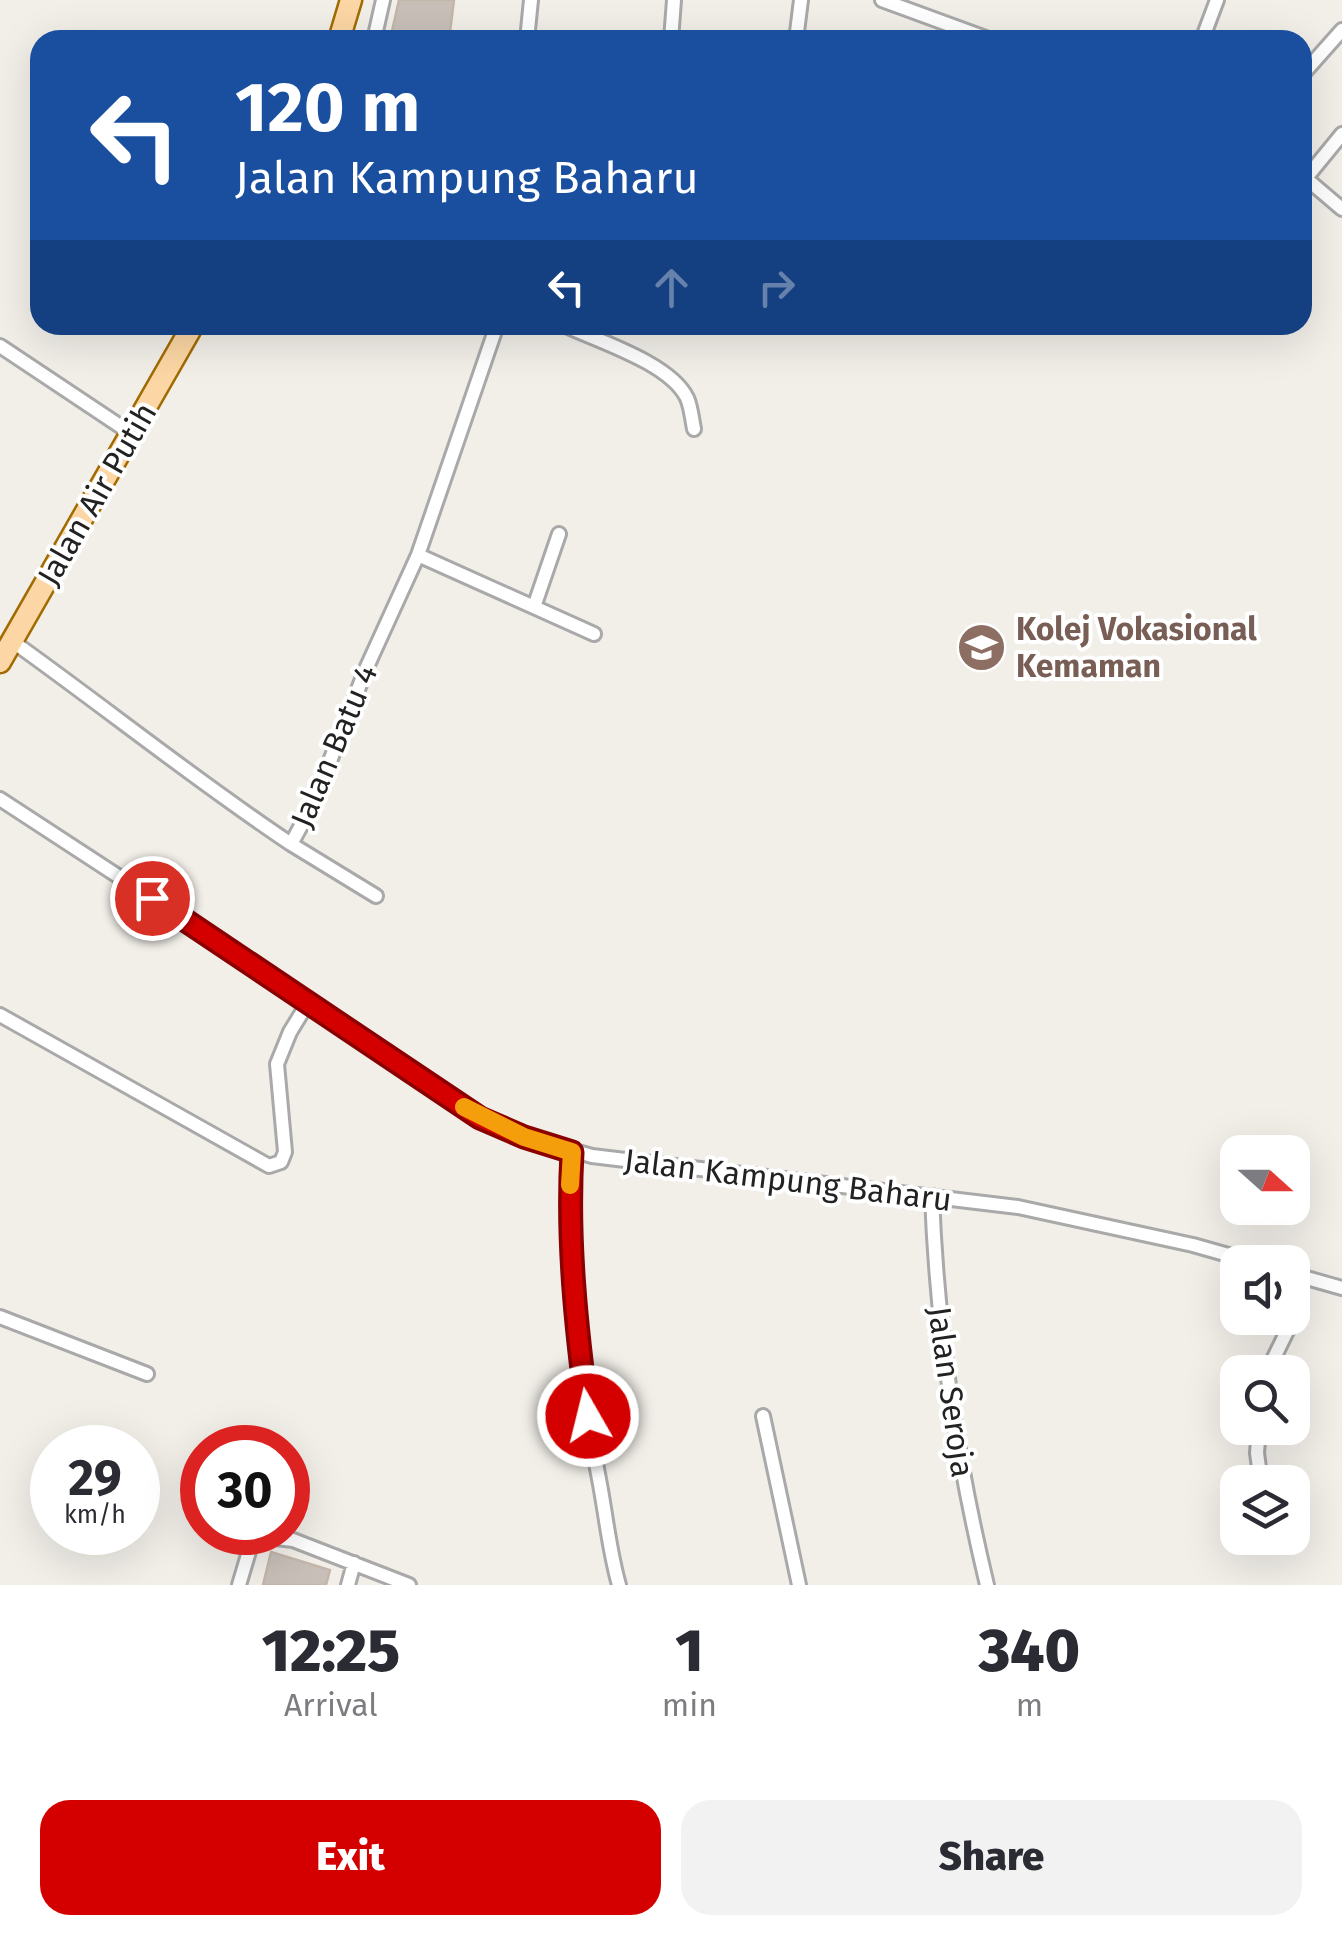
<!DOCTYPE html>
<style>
:root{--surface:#fff;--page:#f2f2f3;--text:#2b2b33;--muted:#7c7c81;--accent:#d40000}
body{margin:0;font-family:"Fira Sans",sans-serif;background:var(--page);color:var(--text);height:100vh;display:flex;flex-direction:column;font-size:38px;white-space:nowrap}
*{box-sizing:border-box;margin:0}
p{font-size:32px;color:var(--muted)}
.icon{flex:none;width:55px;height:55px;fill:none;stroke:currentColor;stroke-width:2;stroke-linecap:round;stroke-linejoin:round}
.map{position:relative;height:1585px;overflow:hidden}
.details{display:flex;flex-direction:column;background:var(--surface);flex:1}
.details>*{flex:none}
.banner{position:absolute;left:30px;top:30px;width:1282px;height:305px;border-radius:30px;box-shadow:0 10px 40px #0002;background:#1a4fa0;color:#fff;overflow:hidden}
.needle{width:65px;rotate:111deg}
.controls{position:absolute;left:1220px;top:1135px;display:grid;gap:20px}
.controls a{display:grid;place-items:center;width:90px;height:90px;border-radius:20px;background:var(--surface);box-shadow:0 10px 40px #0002;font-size:50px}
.speed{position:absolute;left:30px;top:1425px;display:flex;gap:20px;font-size:50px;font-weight:700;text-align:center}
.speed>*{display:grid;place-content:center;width:130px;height:130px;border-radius:50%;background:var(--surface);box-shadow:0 10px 40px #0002;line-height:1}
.speed small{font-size:25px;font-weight:400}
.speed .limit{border:15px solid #d22;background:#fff;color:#111}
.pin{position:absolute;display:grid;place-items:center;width:85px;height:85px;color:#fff;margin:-42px;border:5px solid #fff;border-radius:50%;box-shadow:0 2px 10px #0007}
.me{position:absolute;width:110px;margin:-55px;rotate:352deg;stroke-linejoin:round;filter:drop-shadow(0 0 8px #0008)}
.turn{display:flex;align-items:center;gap:35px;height:210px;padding:0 40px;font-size:45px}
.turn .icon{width:130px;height:130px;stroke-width:2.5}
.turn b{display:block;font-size:70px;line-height:85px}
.lanes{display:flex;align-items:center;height:95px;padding:0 40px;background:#0003;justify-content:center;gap:50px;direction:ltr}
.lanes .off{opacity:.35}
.eta{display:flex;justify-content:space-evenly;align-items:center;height:170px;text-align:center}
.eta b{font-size:60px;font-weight:800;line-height:70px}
.cta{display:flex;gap:20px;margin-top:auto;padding:20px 40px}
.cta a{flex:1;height:115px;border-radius:30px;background:var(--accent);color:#fff;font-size:40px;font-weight:800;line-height:115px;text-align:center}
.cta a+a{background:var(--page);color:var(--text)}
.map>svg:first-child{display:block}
.building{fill:#c7bfb8;stroke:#c4b6ab;stroke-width:2.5}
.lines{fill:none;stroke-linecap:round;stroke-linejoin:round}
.minor-casing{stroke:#a9a9a9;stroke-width:18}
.primary-casing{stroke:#a06b00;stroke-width:25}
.minor{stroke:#fff;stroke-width:12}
.primary{stroke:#fcd6a4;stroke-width:20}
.route-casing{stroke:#8a0000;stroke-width:25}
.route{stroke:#d40000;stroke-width:18}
.slow{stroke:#f59e0b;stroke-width:18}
.labels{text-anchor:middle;stroke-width:8;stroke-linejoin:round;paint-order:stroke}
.street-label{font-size:32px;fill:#222;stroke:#fff}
.education-label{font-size:32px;font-weight:bold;fill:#785e54;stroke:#fff;text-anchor:start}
</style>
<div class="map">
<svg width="1342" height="1585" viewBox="0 0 1342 1585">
<rect width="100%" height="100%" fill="#f2efe9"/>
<path class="building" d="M 399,0 L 454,0 L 449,40 L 390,40 Z
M 271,1552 L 330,1570 L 326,1585 L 263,1585 Z"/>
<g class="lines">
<defs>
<path id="minor" d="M 882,0 L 991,40
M 374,40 L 383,0
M 527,40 L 531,0
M 671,40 L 674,0
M 796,40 L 801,0
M 1202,40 L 1217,0
M 1302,75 L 1342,30
M 1302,175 L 1342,209
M 1306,178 L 1342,134
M 564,325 C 598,341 670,363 687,398 C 691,407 692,419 694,429
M 0,346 L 132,434
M 418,555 L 594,634
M 534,607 L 559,534
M 12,641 C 106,708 195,780 291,844 L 314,802 L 366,669 L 418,555 L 497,325
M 0,799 L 361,1035 L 479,1118 L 524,1137 L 592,1156 L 1018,1207 L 1193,1245 L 1253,1262
M 291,844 L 376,896
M 0,1015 L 269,1166 L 281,1162 L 285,1152 L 277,1064 L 290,1032 L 309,1001
M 572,1151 C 565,1261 578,1372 599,1479 C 606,1515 609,1550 619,1585
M 932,1196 C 937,1329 956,1456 987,1585
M 1296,1275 L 1342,1288
M 0,1317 L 147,1374
M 1267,1372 L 1293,1319 L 1300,1276
M 763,1416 L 799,1585
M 1259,1428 L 1257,1453 L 1261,1482
M 239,1585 L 253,1538 L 259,1536 L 293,1540 L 409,1585
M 348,1585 L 354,1563"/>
<path id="primary" d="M 339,40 L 351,0
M 0,662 L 193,325"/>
</defs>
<use href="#minor" class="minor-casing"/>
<use href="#primary" class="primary-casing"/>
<use href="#minor" class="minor"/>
<use href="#primary" class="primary"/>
</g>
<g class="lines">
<defs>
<path id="route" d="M 152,898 L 480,1118 L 524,1137 L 572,1152 C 567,1240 576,1328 588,1416"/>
</defs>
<use href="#route" class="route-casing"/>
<use href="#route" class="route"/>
<path class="slow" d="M 464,1107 L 524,1137 L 572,1152 L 570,1185"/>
</g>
<defs>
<symbol id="university-disc" viewBox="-11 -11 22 22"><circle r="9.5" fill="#8d6e63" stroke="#fff"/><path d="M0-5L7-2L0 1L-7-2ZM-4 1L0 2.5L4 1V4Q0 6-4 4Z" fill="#fff"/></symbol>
</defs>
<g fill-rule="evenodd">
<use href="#university-disc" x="954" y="620" width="55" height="55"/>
</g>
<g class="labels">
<g class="street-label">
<text transform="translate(97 494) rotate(-60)" y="11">Jalan Air Putih</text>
<text transform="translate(334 746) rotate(-67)" y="11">Jalan Batu 4</text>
<text transform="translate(788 1180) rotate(7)" y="11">Jalan Kampung Baharu</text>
<text transform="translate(951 1392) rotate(82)" y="11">Jalan Seroja</text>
</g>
<g class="education-label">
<text x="1016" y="640">Kolej Vokasional<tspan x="1016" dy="37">Kemaman</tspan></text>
</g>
</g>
</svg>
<div class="controls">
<a><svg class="needle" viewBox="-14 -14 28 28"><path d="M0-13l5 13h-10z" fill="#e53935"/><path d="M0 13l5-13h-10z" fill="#7c7c81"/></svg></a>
<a><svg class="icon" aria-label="sound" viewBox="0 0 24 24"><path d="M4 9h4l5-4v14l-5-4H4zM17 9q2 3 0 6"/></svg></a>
<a><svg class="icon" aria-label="search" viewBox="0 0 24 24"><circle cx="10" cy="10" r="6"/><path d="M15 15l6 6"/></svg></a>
<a><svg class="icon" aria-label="layers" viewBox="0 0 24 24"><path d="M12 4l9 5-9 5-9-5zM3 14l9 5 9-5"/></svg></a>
</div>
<div class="speed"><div>29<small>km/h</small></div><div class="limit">30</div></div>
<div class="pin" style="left:152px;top:898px;background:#d93025"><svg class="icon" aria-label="arrive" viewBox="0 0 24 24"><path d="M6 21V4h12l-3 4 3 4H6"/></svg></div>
<svg class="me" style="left:588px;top:1416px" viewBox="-20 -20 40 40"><circle r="17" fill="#d40000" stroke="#fff" stroke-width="3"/><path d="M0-11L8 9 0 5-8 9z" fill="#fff"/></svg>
<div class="banner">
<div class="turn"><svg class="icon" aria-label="left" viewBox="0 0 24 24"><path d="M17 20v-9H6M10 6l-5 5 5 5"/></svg><div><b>120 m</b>Jalan Kampung Baharu</div></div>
<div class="lanes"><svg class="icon" aria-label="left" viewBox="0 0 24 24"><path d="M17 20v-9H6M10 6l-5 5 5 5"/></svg><svg class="icon off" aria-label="ahead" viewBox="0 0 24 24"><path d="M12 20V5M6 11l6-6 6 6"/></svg><svg class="icon off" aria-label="right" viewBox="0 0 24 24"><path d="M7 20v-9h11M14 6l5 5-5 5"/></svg></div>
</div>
</div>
<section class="details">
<div class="eta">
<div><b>12:25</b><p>Arrival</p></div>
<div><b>1</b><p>min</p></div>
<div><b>340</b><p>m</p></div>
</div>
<div class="cta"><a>Exit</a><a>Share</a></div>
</section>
